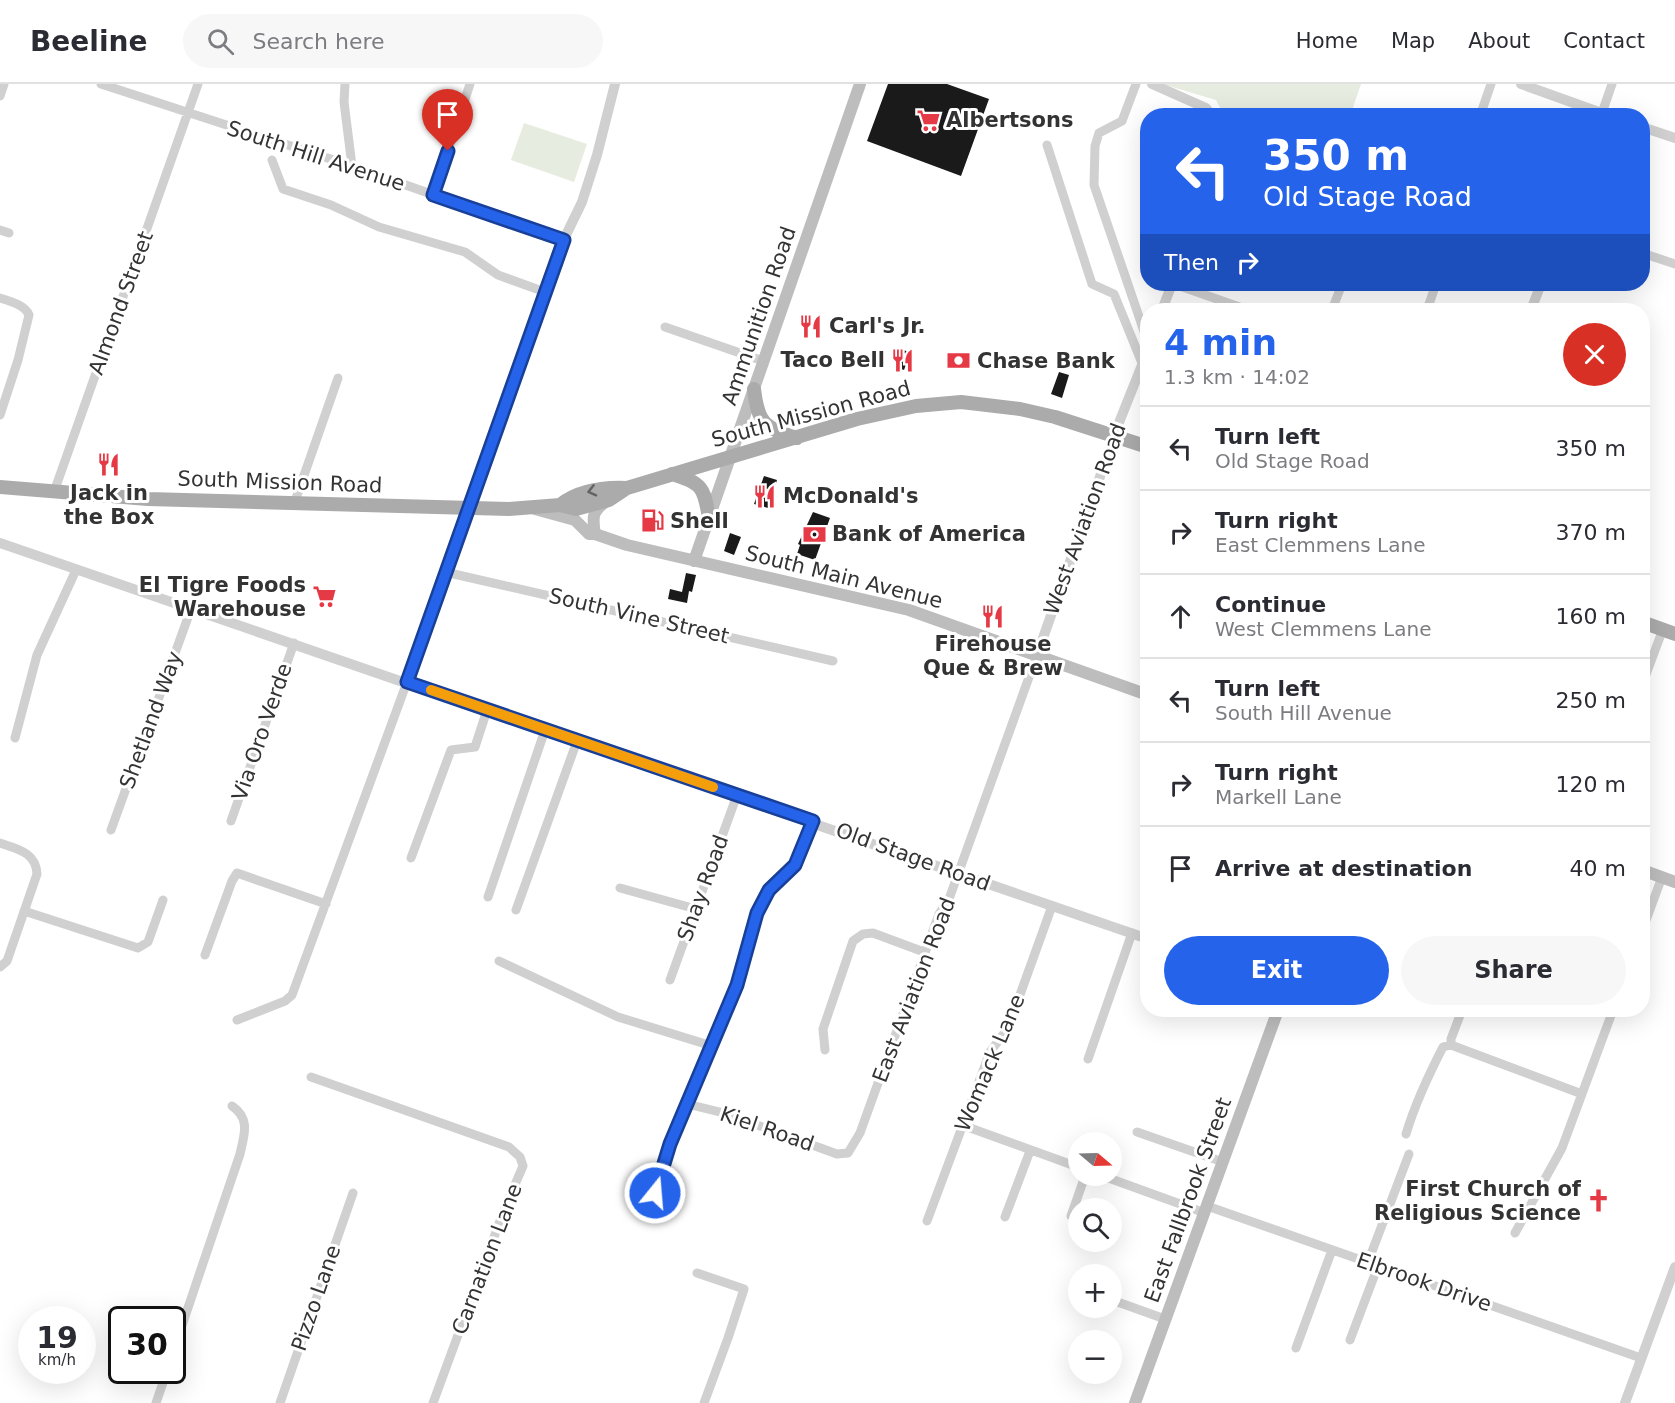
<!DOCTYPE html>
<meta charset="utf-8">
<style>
:root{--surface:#fff;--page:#f7f7f7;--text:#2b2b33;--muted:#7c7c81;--line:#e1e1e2;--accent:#2563eb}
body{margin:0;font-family:"DejaVu Sans",sans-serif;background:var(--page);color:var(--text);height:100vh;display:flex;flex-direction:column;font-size:22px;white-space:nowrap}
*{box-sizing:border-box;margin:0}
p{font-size:20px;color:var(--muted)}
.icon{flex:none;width:33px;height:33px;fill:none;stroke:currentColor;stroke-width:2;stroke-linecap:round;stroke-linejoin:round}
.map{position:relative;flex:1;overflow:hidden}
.details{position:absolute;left:1140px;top:219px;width:510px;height:714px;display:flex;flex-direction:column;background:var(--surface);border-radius:24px;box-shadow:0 6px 24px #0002}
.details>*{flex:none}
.hud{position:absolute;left:1140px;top:24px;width:510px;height:183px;border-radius:24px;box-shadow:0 6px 24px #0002;background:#2563eb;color:#fff;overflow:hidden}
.needle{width:39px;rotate:109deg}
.tools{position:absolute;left:1068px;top:1048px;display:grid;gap:12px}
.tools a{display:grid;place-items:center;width:54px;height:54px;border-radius:50%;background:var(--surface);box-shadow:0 6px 24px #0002;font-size:30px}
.speed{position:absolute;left:18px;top:1222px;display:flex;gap:12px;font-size:30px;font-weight:700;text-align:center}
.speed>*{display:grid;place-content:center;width:78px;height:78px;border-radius:50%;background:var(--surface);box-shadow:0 6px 24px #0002;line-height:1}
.speed small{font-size:15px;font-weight:400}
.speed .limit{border:3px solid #111;border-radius:9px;background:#fff;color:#111}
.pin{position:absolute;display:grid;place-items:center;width:51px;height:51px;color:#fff;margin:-62px -26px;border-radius:50% 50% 50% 0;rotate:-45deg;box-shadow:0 0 6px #0007}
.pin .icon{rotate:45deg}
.me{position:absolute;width:66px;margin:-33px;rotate:17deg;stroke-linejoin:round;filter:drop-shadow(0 0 4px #0008)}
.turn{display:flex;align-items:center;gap:21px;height:126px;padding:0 24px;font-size:27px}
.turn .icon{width:78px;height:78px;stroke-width:2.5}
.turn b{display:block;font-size:42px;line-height:51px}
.then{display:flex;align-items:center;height:57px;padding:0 24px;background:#0003;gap:12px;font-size:22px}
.round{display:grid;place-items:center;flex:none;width:63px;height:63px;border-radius:32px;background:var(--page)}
.headline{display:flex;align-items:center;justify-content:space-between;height:102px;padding:0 24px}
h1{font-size:36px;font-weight:700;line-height:45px;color:var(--accent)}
.button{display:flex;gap:12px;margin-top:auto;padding:12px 24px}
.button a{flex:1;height:69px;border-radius:36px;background:var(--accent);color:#fff;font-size:24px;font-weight:700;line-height:69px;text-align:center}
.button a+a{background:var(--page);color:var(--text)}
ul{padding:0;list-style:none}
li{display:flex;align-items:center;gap:18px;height:84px;padding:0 24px;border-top:2px solid var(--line)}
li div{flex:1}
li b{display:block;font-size:22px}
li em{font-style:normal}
header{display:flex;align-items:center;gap:36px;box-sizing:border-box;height:84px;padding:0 30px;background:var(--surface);border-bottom:2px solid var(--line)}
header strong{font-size:28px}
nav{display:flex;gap:33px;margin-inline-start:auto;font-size:21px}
.search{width:420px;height:54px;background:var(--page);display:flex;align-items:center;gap:15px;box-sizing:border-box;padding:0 21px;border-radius:33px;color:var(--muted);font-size:22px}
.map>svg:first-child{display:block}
.green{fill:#e6ecdf}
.building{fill:#1a1a1a}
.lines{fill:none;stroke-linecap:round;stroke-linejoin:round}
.minor{stroke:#d0d0d0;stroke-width:9}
.tertiary{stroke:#d0d0d0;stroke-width:10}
.secondary{stroke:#bdbdbd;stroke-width:12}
.primary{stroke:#ababab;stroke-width:14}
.oneway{stroke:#636363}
.route-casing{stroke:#184099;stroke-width:15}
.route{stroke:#2563eb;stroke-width:10}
.slow{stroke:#f59e0b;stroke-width:10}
.labels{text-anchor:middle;stroke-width:6;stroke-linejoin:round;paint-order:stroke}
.poi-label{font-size:21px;font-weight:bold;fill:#333;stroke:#fff;text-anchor:start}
.street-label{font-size:21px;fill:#333;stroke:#fff}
</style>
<header>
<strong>Beeline</strong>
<div class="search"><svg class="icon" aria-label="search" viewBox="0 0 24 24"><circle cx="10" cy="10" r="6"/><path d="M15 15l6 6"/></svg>Search here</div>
<nav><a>Home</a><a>Map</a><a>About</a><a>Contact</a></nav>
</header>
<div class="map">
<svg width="1675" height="1319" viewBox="0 0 1675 1319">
<rect width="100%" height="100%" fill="#fff"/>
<path class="green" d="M 1162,0 L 1361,0 L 1350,32 L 1224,31 L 1216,16 Z
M 524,39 L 587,60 L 574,98 L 511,76 Z"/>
<path class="building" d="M 888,0 L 947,0 L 989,15 L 961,92 L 867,57 Z
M 902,265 L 910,269 L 904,286 L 896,283 Z
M 1059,288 L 1069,291 L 1062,314 L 1051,310 Z
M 764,392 L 777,396 L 768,424 L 754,420 Z
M 813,428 L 830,434 L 815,476 L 797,470 L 800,461 L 798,460 Z
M 730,449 L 741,453 L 734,471 L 724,467 Z
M 686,489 L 696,491 L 692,508 L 689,507 L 687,519 L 668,515 L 670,505 L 682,508 Z"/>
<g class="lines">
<path class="minor" d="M 101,0 L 352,82 L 564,157
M 345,0 L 344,18 L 352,82
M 1136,0 L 1122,37 L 1099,49 L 1095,62 L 1094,101 L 1148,259
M 0,12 L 4,0
M 1602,29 L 1612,0
M 1480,32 L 1491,0
M 1047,61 L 1092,200 L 1114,210 L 1142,279
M 272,76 L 283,105 L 331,121 L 379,143 L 465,168 L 498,191 L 545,208
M 433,111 L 470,0
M 0,146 L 9,149
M 1642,169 L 1675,180
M 1174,200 L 1248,226
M 0,214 C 10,217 25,221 29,231 L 18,276 L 0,331
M 1332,226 L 1342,200
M 1427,226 L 1436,200
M 665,243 L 763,277
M 54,408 L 198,0
M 294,420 L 338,294
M 445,488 L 833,577
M 1642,601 L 1663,545
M 15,654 L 37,571 L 76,486
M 231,737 L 294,559
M 111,746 L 191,525
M 0,759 C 17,765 36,768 37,790 L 7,877 L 0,883
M 411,774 L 451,666 L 475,663 L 487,626
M 620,804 L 696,825
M 488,813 L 545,646
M 516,826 L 577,657
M 24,827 L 138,864 L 148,858 L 163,816
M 1642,847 L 1662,793
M 205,871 L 232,797 L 237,789 L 326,820
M 499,877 L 618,933 L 712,962
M 670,896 L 737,711
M 237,936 L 285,917 L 292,911 L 407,598
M 1451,961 L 1582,1010
M 1451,961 L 1451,955 L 1462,926
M 825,966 L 823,945 L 853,857 L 863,850 L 873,849 L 924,868
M 1088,975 L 1132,849
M 311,993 L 509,1063 L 520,1073 L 523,1082 L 504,1126 L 433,1319
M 687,1020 L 724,1029 L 837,1070 L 848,1069 L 860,1049 L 939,830 L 949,815 L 1037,571
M 962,1041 L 1078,1083
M 1137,1048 L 1223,1078
M 1406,1050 C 1415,1020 1428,992 1443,963 L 1451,961
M 1103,1092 L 1205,1129
M 655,1109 L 670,1060 L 737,901 L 757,829 L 769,806 L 795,781 L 813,737
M 1207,1122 L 1641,1274
M 1071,1132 L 1085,1092
M 1005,1133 L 1030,1067
M 927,1137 L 990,968 L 1008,944 L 1052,822
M 1515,1149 L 1562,1064 L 1613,926
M 1368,1178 L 1409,1070
M 697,1189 L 744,1205 L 728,1254 L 704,1319
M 1112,1216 L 1165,1235
M 1350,1256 L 1378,1182
M 1296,1264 L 1332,1166
M 172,1271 L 240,1070 C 244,1051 251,1035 232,1022
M 156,1319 L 167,1287
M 280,1319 L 353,1109"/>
<path class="tertiary" d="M 1152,0 L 1206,24 L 1212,32
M 1521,0 L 1610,32
M 1642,43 L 1675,54
M 1162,226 L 1172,200
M 1531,226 L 1541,200
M 0,459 L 1148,855
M 1037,571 L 1120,336 L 1148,266
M 407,598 L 567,149 L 582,118 L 597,71 L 615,0
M 1625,1319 L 1675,1183"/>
<path class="secondary" d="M 535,425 L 575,436 L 589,450 L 595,450 L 627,461 L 909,526 L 1148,611
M 595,450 C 592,432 592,427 608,416
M 694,477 L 860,0
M 1642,786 L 1675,798
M 1135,1319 L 1278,926"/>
<path class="primary" d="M 754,305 C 758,339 764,344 797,354
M 672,390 C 702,399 704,403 709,434
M 0,403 L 148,415 L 509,425 L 560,421 L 576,425 L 609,416 L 627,404 L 857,335 L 916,322 L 961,318 L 1020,325 L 1055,333 L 1148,363
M 560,421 C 579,406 604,403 627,404
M 1642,538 L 1675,550"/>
</g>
<defs><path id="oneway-chevron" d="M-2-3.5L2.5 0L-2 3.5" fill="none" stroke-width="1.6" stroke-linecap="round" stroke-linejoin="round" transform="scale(1.5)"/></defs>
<use class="oneway" href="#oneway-chevron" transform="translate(592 407) rotate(166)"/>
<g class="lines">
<defs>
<path id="route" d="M 448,67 L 433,111 L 564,156 L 407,598 L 813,737 L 795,781 L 769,806 L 757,829 L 737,901 L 670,1060 L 655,1109"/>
</defs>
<use href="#route" class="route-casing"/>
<use href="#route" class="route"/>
<path class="slow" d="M 431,606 L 713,703"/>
</g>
<defs>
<symbol id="supermarket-bare" viewBox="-9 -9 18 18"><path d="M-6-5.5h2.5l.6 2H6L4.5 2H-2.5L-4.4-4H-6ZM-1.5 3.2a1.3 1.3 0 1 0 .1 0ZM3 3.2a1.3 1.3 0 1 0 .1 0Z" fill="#e63946" stroke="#fff" stroke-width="2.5" paint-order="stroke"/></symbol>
<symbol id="restaurant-bare" viewBox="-9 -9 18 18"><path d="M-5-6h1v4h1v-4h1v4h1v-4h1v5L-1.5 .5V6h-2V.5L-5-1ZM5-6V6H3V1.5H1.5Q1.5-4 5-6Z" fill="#e63946" stroke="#fff" stroke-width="2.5" paint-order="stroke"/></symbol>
<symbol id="bank-bare" viewBox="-9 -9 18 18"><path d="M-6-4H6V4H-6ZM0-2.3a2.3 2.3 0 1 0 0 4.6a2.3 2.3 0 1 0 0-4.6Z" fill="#e63946" stroke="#fff" stroke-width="2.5" paint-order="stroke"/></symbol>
<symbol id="fuel-bare" viewBox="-9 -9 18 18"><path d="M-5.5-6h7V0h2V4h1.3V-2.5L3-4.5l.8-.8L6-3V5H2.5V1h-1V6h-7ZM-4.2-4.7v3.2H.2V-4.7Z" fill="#e63946" stroke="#fff" stroke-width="2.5" paint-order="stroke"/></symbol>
<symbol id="church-bare" viewBox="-9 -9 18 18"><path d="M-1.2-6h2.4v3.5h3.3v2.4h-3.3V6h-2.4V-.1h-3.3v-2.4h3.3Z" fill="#e63946" stroke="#fff" stroke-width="2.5" paint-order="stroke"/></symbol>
</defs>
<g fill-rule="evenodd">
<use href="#supermarket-bare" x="912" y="20" width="33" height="33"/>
<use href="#restaurant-bare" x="794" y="226" width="33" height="33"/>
<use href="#restaurant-bare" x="886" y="260" width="33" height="33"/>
<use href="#bank-bare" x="942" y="260" width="33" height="33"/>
<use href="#restaurant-bare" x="92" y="364" width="33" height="33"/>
<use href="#restaurant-bare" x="748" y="396" width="33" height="33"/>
<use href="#fuel-bare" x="636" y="420" width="33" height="33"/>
<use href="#bank-bare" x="798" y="434" width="33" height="33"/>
<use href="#supermarket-bare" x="308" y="496" width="33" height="33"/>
<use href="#restaurant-bare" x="976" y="516" width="33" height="33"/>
<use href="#church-bare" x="1582" y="1100" width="33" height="33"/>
</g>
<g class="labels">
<g class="poi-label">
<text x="946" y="43">Albertsons</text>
<text x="829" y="249">Carl's Jr.</text>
<text x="885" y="283" text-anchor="end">Taco Bell</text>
<text x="977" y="284">Chase Bank</text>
<text x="109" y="416" text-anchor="middle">Jack in<tspan x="109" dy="24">the Box</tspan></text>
<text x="783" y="419">McDonald's</text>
<text x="670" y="444">Shell</text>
<text x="832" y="457">Bank of America</text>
<text x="306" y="508" text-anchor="end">El Tigre Foods<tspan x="306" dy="24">Warehouse</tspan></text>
<text x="993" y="567" text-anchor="middle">Firehouse<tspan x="993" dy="24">Que &amp; Brew</tspan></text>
<text x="1581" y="1112" text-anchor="end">First Church of<tspan x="1581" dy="24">Religious Science</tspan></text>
</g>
<g class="street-label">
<text transform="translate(316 72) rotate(18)" y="7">South Hill Avenue</text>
<text transform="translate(121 219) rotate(-70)" y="7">Almond Street</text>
<text transform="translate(759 232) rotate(-71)" y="7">Ammunition Road</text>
<text transform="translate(811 330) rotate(-15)" y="7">South Mission Road</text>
<text transform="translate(280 398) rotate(2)" y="7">South Mission Road</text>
<text transform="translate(1085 435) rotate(-70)" y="7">West Aviation Road</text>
<text transform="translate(844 493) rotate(14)" y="7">South Main Avenue</text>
<text transform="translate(639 532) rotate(13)" y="7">South Vine Street</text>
<text transform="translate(151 636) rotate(-70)" y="7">Shetland Way</text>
<text transform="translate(262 648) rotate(-71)" y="7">Via Oro Verde</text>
<text transform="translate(913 773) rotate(20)" y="7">Old Stage Road</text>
<text transform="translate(703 804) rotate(-70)" y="7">Shay Road</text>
<text transform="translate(914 906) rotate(-69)" y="7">East Aviation Road</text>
<text transform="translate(990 979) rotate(-67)" y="7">Womack Lane</text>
<text transform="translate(767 1045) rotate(19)" y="7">Kiel Road</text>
<text transform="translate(1188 1116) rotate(-70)" y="7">East Fallbrook Street</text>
<text transform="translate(487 1175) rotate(-69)" y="7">Carnation Lane</text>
<text transform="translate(1424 1198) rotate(19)" y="7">Elbrook Drive</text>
<text transform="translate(316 1214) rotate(-71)" y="7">Pizzo Lane</text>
</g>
</g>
</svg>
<div class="tools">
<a><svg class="needle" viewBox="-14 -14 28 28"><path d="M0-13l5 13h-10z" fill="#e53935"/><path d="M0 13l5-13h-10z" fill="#7c7c81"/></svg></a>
<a><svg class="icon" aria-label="search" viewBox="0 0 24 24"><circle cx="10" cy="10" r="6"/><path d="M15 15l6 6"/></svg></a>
<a>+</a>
<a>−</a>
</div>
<div class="speed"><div>19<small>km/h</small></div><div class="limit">30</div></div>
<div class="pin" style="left:448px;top:67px;background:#d93025"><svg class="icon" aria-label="arrive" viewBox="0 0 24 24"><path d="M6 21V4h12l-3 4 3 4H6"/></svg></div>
<svg class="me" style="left:655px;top:1109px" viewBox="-20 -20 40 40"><circle r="17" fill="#2563eb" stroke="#fff" stroke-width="3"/><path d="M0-11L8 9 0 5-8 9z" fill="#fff"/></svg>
<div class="hud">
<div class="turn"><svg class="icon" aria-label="left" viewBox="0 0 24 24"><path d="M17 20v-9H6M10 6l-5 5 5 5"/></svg><div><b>350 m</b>Old Stage Road</div></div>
<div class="then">Then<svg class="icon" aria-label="right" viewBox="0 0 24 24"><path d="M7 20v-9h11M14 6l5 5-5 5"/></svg></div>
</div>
<section class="details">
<div class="headline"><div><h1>4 min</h1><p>1.3 km · 14:02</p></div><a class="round" style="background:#d93025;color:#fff"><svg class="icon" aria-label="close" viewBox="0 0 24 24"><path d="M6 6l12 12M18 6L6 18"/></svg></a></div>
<ul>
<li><svg class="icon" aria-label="left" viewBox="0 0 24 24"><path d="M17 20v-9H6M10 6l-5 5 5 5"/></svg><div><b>Turn left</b><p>Old Stage Road</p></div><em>350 m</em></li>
<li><svg class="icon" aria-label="right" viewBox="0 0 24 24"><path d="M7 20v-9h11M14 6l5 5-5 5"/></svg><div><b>Turn right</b><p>East Clemmens Lane</p></div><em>370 m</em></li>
<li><svg class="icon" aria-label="ahead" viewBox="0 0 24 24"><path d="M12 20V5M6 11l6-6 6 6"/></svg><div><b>Continue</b><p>West Clemmens Lane</p></div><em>160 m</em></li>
<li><svg class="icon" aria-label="left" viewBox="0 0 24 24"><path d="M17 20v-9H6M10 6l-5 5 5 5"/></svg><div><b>Turn left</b><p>South Hill Avenue</p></div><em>250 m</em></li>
<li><svg class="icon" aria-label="right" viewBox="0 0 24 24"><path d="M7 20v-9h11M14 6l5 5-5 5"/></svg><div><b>Turn right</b><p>Markell Lane</p></div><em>120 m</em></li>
<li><svg class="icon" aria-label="arrive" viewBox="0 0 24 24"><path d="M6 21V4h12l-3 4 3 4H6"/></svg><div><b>Arrive at destination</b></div><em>40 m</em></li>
</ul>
<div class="button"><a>Exit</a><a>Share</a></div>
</section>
</div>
